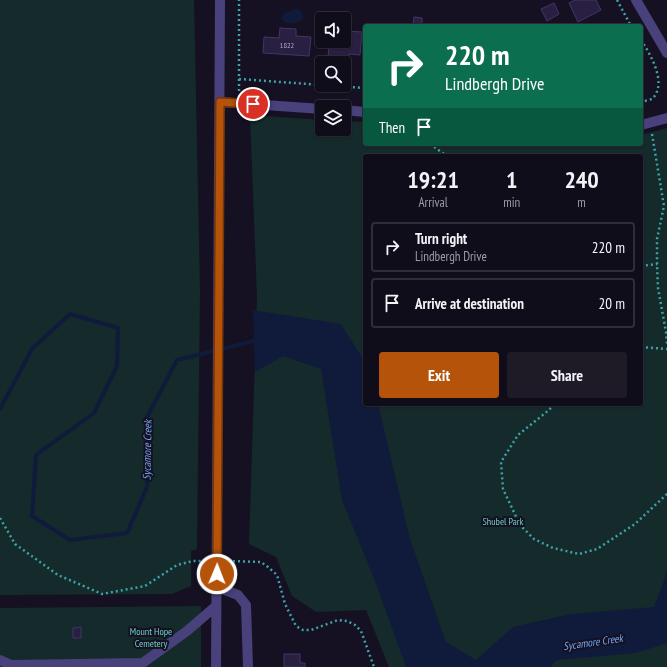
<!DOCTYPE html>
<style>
:root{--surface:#100d1a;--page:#1e1b27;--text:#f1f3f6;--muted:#9c9ca2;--line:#302d39;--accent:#b45309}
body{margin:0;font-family:"PT Sans Narrow",sans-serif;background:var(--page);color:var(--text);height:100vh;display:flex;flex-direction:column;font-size:15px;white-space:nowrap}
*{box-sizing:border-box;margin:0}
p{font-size:13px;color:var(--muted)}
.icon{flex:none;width:22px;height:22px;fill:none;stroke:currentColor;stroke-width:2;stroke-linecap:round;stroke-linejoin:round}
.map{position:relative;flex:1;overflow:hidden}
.panel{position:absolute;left:363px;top:154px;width:280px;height:252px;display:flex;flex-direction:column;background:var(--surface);border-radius:4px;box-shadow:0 1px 3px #0004,0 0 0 1px var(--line)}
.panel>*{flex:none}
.banner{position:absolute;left:363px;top:24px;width:280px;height:122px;border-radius:4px;box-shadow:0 1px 3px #0004,0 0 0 1px var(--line);background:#0b6e4f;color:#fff;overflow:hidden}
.tools{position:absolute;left:315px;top:12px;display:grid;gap:8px}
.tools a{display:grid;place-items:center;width:36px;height:36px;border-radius:4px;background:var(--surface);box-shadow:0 1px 3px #0004,0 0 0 1px var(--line);font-size:20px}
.pin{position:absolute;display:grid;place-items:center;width:34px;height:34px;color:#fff;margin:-17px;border:2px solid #fff;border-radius:50%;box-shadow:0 1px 4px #0007}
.me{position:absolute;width:44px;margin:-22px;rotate:1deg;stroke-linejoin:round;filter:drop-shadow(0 0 3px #0008)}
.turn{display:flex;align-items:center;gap:14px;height:84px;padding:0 16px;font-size:18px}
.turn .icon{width:52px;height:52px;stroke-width:2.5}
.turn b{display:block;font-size:28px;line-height:34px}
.then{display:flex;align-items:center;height:38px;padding:0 16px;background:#0003;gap:8px;font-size:15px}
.eta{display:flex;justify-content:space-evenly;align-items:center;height:68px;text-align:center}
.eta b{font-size:24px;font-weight:600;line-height:28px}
.button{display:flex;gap:8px;margin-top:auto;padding:8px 16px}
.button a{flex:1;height:46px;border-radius:4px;background:var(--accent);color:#fff;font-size:16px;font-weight:600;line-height:46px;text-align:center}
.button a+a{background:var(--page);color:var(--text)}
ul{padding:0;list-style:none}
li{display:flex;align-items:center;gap:12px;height:50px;margin:0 8px 6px;padding:0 8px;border:2px solid var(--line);border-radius:4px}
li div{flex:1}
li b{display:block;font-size:15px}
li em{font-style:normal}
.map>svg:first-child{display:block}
.green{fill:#142a2b;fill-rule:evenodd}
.water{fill:#101b3c}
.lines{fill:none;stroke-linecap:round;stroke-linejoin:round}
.stream{stroke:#101b3c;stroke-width:4}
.building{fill:#291f40;stroke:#44346a}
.path{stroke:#3da3a7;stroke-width:2.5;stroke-dasharray:2 3;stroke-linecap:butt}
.minor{stroke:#49417b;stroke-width:10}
.route-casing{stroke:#753606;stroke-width:10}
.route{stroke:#b45309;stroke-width:7}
.labels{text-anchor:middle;stroke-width:4;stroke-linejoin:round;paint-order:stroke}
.number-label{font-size:8px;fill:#b1a8cc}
.park-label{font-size:10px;fill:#6bd1c2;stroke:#151122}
.water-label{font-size:11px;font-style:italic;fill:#71a7ee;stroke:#151122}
</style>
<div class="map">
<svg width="667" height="667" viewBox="0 0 667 667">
<rect width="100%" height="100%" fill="#151122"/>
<path class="green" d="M 0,0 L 194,0 L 200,290 L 197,549 L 191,551 L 191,586 L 172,594 L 0,595 Z
M 250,115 L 322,120 L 322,129 L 344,129 L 344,121 L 365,122 L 365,144 L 641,144 L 641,135 L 667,128 L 667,667 L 389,667 L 366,610 L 316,612 L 292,596 L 276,557 L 249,544 L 257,297 ZM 365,156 L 641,156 L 641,404 L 365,404 Z
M 201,606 L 201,667 L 0,667 L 0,608 Z"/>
<path class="water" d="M 296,9 L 300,10 L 302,12 L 303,19 C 297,24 284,26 281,18 L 284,13 Z
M 253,310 L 341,324 L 365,362 L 365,404 L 378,404 L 410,539 L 446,642 L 476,660 L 513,627 L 571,614 L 654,607 L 667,572 L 667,643 L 636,653 L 557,660 L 550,667 L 406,667 L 375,581 L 342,500 L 321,369 L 283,356 L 255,372 Z"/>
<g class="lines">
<path class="stream" d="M 0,409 L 32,349 L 70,314 L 118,328 L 117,366 L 94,413 L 36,455 L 32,516 L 70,540 L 127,533 L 147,487 L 147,417 L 177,360 L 258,340"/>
</g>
<path class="building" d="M 575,0 L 596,0 L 601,10 L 578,22 L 569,3 Z
M 554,3 L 559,14 L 547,21 L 541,9 Z
M 414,17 L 422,18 L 422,26 L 413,26 Z
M 344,21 L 346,21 L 346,31 L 362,32 L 360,55 L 349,54 L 349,60 L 328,59 L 329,41 L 344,41 Z
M 280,28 L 296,29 L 296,36 L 311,37 L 309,56 L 263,53 L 264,37 L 279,38 Z
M 81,627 L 81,638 L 73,638 L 73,628 Z
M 284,654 L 300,654 L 300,663 L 305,663 L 305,667 L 284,667 Z"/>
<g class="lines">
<path class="path" d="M 617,0 L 631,26
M 641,40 C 651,55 667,83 653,98 C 650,100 645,101 641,102
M 239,79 L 322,85
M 323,85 L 365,88
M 239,91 L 239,0
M 652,134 L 664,206 L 657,239 L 657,264 L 658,288 L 666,332 L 667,344
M 430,144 L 447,156
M 641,266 L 657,264
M 641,347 L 667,349
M 554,404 L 549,410 L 518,435 L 501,462 L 503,489 L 520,525 L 534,539 L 553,548 L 579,554 L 597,549 L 635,524 L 667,494
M 0,518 L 15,544 L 58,575 L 102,594 L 145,586 L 177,565 L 193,561 L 205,561
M 228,561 L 261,562 L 268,567 L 277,575 L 285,604 L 296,626 L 303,630 L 311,630 L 338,620 L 347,621 L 355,625 L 361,631 L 374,667"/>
<path class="minor" d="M 636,0 L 667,53
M 220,102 L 322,109
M 344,110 L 365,112
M 641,125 L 667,118
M 217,587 L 238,595 L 246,605 L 248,667
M 0,660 L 11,665 L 142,663
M 137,667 L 187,631 L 216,606
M 216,667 L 220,0"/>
</g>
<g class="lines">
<defs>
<path id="route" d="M 217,574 L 220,102 L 253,104"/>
</defs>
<use href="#route" class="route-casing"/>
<use href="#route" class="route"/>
</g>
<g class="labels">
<g class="number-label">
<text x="287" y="48">1822</text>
</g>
<g class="park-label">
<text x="503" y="525">Shubel Park</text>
<text x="151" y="635">Mount Hope<tspan x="151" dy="12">Cemetery</tspan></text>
</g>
<g class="water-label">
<text transform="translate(147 450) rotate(-89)" y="4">Sycamore Creek</text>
<text transform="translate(593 642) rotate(-8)" y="4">Sycamore Creek</text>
</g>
</g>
</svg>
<div class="tools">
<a><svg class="icon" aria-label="sound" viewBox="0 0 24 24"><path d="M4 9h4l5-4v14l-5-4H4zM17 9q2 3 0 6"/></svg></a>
<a><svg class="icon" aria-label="search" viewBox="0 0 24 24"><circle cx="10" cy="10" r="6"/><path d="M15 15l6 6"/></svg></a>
<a><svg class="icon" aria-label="layers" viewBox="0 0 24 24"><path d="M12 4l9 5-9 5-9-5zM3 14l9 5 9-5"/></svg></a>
</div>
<div class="pin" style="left:253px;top:104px;background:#d93025"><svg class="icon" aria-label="arrive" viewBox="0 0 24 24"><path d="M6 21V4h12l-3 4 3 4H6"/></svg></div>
<svg class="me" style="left:217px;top:574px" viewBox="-20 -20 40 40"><circle r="17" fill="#b45309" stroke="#fff" stroke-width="3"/><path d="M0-11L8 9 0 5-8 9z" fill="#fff"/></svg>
<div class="banner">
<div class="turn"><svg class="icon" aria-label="right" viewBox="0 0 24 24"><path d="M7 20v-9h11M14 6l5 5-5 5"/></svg><div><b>220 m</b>Lindbergh Drive</div></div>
<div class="then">Then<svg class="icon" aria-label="arrive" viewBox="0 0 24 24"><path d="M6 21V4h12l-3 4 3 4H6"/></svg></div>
</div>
<section class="panel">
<div class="eta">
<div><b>19:21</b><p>Arrival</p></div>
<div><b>1</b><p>min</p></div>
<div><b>240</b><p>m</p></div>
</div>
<ul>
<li><svg class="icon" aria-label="right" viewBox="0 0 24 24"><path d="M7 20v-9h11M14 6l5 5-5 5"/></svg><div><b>Turn right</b><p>Lindbergh Drive</p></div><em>220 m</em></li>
<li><svg class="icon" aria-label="arrive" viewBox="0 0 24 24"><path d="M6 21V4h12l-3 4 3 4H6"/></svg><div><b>Arrive at destination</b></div><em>20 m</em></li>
</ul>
<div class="button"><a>Exit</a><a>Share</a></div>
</section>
</div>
